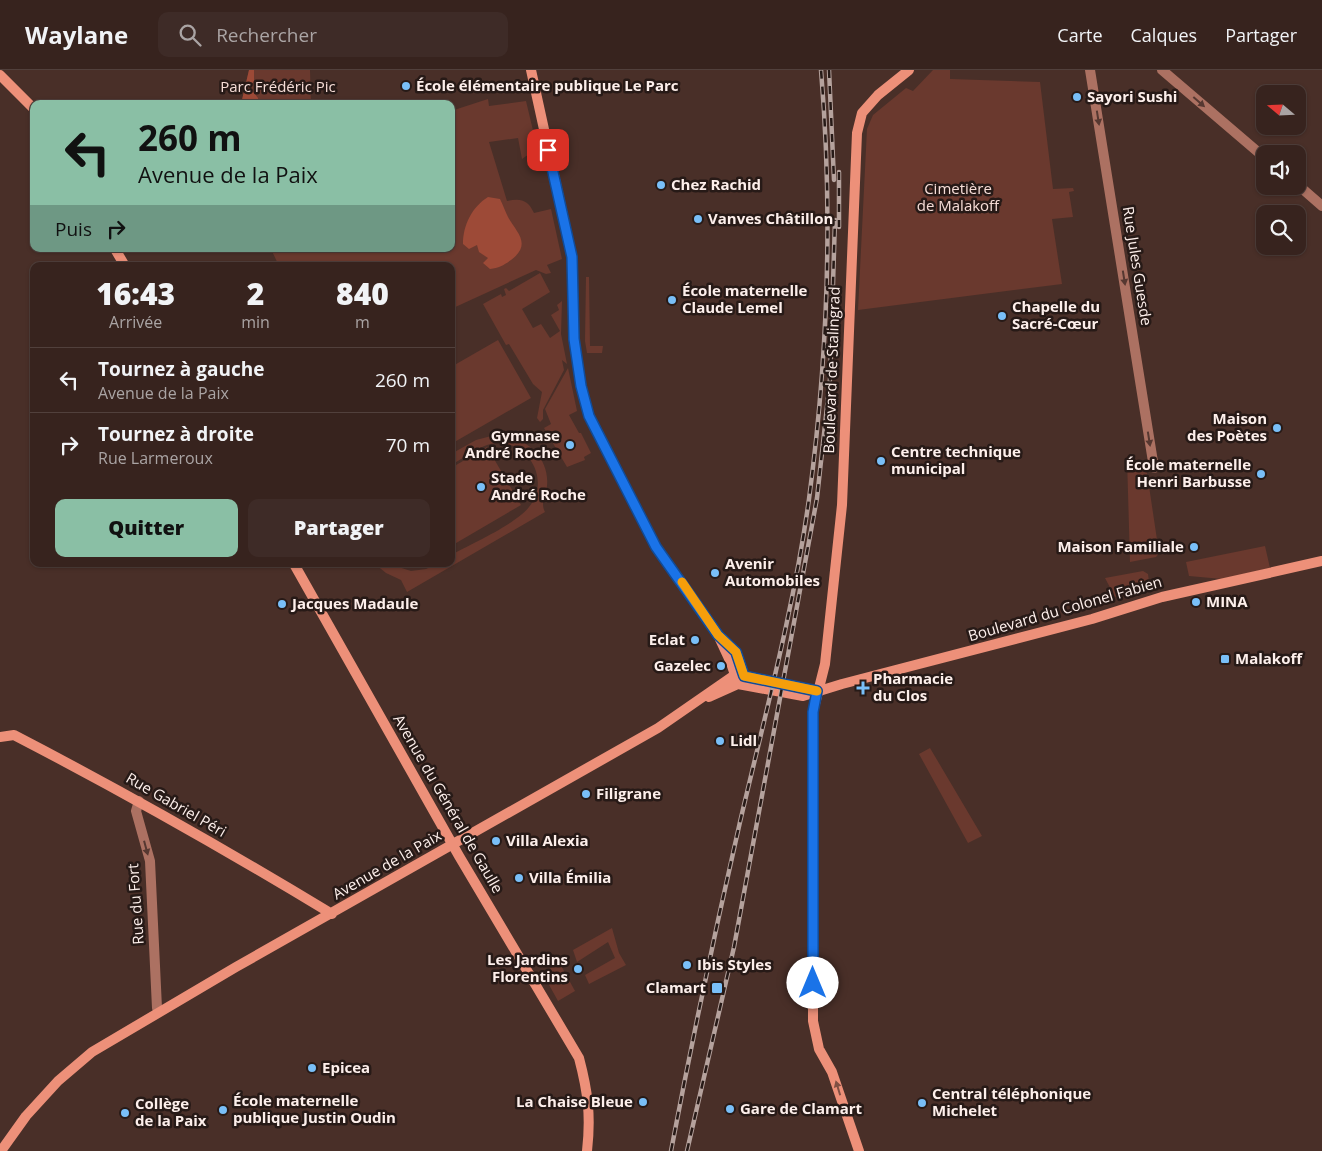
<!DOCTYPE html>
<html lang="fr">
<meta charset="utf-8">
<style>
:root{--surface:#37231e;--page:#3e2b27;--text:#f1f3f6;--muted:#aaa4a4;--line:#51403c;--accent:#8abfa5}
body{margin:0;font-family:"Open Sans",sans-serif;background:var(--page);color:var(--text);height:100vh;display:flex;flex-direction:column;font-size:19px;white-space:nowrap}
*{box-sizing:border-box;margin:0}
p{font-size:16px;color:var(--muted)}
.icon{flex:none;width:28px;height:28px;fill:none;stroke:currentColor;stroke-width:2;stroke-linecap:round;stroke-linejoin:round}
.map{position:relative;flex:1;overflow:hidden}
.sheet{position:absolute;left:30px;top:192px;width:425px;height:305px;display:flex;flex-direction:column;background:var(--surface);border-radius:10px;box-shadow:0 1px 4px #0004,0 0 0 1px var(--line)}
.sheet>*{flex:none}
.banner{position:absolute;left:30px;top:30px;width:425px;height:152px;border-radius:10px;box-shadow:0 1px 4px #0004,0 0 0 1px var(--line);background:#8abfa5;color:#111;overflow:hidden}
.needle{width:32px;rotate:289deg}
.fabs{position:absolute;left:1256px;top:15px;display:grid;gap:10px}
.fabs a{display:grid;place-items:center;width:50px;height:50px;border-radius:10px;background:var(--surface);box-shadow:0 1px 4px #0004,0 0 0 1px var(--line);font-size:25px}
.pin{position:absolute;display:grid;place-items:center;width:42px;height:42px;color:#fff;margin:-21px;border-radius:10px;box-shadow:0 2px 8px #0006}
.me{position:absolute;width:55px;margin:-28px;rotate:0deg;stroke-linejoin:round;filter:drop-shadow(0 0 4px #0008)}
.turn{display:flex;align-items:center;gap:18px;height:105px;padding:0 25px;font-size:22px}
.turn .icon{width:65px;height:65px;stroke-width:2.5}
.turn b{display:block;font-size:35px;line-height:42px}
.then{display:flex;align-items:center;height:48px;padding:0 25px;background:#0003;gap:10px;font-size:19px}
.eta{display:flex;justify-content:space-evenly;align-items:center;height:85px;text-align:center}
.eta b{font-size:30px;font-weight:800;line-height:35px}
.primary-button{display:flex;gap:10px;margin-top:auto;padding:10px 25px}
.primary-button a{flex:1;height:58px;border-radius:10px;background:var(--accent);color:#111;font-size:20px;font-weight:800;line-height:58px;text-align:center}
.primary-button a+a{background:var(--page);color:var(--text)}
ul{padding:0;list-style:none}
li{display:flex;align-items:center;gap:15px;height:65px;padding:0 25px;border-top:1px solid var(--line)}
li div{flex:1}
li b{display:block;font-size:19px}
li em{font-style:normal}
header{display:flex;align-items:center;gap:30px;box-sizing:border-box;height:70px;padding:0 25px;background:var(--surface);border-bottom:1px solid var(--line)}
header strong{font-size:24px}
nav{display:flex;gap:28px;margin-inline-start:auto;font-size:18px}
.search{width:350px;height:45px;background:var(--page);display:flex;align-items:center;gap:12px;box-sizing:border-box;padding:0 18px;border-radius:10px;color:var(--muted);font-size:19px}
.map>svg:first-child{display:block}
.green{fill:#6a392e}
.forest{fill:#9d4a37}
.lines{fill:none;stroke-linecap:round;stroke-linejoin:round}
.tertiary{stroke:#ac7162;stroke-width:10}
.secondary{stroke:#ed9079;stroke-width:10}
.rail-casing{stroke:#b5a29d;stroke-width:4.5}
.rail{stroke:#271a17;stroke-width:2.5;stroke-dasharray:8;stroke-linecap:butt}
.oneway{fill:#563831}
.oneway2{fill:#804f43}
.route-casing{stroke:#114b97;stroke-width:12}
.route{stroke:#1a73e8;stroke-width:9}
.slow{stroke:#f59e0b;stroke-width:9}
.poi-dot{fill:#79bff8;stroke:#271a17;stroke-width:2}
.labels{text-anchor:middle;stroke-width:5;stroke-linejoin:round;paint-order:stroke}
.poi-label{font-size:15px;font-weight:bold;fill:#fdefeb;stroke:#271a17;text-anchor:start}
.park-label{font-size:15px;fill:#f6ddd7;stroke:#271a17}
.street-label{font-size:15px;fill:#fdefeb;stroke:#271a17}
</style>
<header>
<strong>Waylane</strong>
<div class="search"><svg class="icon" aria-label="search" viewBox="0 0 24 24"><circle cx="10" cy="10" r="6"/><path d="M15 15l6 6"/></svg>Rechercher</div>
<nav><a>Carte</a><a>Calques</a><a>Partager</a></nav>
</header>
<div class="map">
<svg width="1322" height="1081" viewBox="0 0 1322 1081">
<rect width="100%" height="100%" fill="#492f28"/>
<path class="green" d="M 249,0 L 310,0 L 311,34 L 241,34 Z
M 933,0 L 950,0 L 950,9 L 1040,12 L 1053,119 L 1073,118 L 1074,121 L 1069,122 L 1073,147 L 1052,149 L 1062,214 L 858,240 L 867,59 L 873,45 L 906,18 L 913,21 Z
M 488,29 L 489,36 L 526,31 L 541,94 L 536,95 L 537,101 L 534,98 L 534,86 L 529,84 L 522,89 L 518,68 L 489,72 L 507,131 C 521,128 528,130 534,143 L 551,139 L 562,189 L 547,195 L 551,203 L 546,204 L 536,200 L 451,239 L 451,196 L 279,196 L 271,179 L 451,179 L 451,41 Z
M 540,203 L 550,222 L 522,239 L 533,258 L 541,254 L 550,268 L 560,261 L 551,245 L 559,240 L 557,235 L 562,231 L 561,264 L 567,294 L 562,290 L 564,300 L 543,340 L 543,349 L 540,352 L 537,348 L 542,322 L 533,314 L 509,274 L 506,275 L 483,234 L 501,224 L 502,227 L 506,225 L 504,219 L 506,218 L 509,221 Z
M 586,207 L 589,207 L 590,276 L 603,276 L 602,283 L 587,283 L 585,271 Z
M 498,270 L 531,328 L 451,374 L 451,297 Z
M 568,298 L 577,341 L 569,345 L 579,363 L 581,363 L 591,383 L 584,387 L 585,390 L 567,397 L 544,358 L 551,354 L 545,339 Z
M 499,364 C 525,367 550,387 547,416 C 546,426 540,433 545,442 L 407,522 L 401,510 L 386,503 L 375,494 L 389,494 L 411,501 L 426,499 L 437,494 L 451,494 L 451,485 C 471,474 516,454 529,437 C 550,412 531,374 499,373 C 482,373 466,387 451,395 L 451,384 L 476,370 Z
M 487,377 L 521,435 L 451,476 L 451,398 Z
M 1127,388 L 1146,396 L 1159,483 L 1156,487 L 1130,492 Z
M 1265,476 L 1270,498 L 1222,509 L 1189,506 L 1186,492 Z
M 1143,501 L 1148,504 L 1149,512 L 1144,520 L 1115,527 L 1105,508 Z
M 930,678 L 982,766 L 968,773 L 919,684 Z
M 612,858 L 619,883 L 626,895 L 589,914 L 585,905 L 615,888 L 608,872 L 577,892 L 573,880 Z
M 559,892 L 575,921 L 558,931 L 543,904 Z"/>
<path class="forest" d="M 249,0 L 254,0 L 254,11 L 249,17 L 258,28 L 258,34 L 241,34 Z
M 488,127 L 500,129 C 503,135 505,141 508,147 C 517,163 532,174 511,190 C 504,195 499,198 490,199 L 483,193 L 488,188 L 479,182 L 477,175 L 469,179 L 463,174 C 463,155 472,137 488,127 Z"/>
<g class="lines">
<path class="tertiary" d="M 1090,0 L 1154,398
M 1162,0 L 1265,88
M 1298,115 L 1322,136
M 139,731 L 136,741 L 150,791 L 157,938"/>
<path class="secondary" d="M 531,0 L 572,187 L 574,269 L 581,317 L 589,346 L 656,477 L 718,565 L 731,593 L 738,614
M 0,5 L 34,39
M 115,179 L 125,196
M 294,494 L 459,786 L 579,988 C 588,1022 591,1046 587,1081
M 723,569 L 738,587 L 744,610
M 709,627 L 738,614 L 803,626 L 842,614 L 1092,549 L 1162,527 L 1322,491
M 0,667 L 14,665 C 122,721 228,781 332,844
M 1,1081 L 26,1046 L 58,1011 L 92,982 L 236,897 L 658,658 L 736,604 L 817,621
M 859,1081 L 832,1002 L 819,979 L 813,951 L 813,642 L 825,594 L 842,435 L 857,63 L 862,43 L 878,25 L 909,0"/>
<defs>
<path id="rail" d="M 829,0 L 834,110
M 839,102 L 839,157
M 671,1081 C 692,971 715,861 740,752 C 765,645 794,538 809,429 C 828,286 833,143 821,0
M 687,1081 L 734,877 L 817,428 L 830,309 L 835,150"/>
</defs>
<use href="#rail" class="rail-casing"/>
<use href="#rail" class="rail"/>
</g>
<defs><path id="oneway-solid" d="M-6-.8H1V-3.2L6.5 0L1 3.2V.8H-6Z" transform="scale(1.25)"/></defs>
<g class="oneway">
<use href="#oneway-solid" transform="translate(1199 32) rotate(41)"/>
<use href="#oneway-solid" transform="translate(1098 48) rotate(81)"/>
<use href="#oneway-solid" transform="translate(1124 208) rotate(81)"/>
<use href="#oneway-solid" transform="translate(1149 369) rotate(81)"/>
<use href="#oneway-solid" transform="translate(146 778) rotate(75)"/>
</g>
<use class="oneway2" href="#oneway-solid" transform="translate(838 1018) rotate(-107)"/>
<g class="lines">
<defs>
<path id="route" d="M 548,80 L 572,187 L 574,269 L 581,316 L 589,346 L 656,477 L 718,565 L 736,582 L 744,606 L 817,621 L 813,642 L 813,913"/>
</defs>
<use href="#route" class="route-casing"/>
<use href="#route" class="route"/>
<path class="slow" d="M 682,512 L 718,565 L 736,582 L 744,606 L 817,621"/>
</g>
<g class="poi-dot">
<circle cx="406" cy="16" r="5"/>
<circle cx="1077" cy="27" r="5"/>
<circle cx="661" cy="115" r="5"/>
<circle cx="698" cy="149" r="5"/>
<circle cx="672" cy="230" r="5"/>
<circle cx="1002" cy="246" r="5"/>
<circle cx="1277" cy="358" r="5"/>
<circle cx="570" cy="375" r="5"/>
<circle cx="881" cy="391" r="5"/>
<circle cx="1261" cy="404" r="5"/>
<circle cx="481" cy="417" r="5"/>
<circle cx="1194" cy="477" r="5"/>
<circle cx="715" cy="503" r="5"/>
<circle cx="1196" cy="532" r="5"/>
<circle cx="282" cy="534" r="5"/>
<circle cx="695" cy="570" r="5"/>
<rect x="1220" y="584" width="10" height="10" rx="2.5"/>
<circle cx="721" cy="596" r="5"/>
<path d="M860.5 610.5h5v5h5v5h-5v5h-5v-5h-5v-5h5z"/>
<circle cx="720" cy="671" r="5"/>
<circle cx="586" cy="724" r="5"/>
<circle cx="496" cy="771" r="5"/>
<circle cx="519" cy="808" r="5"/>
<circle cx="687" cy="895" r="5"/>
<circle cx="578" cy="899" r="5"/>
<rect x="711" y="912" width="12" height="12" rx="2.5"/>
<circle cx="312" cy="998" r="5"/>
<circle cx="643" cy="1032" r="5"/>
<circle cx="922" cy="1033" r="5"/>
<circle cx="730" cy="1039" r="5"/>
<circle cx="223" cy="1040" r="5"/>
<circle cx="125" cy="1043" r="5"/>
</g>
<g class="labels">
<g class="poi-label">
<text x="416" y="21">École élémentaire publique Le Parc</text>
<text x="1087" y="32">Sayori Sushi</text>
<text x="671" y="120">Chez Rachid</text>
<text x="708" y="154">Vanves Châtillon</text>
<text x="682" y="226">École maternelle<tspan x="682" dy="17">Claude Lemel</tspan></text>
<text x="1012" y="242">Chapelle du<tspan x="1012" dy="17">Sacré-Cœur</tspan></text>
<text x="1267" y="354" text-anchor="end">Maison<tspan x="1267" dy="17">des Poètes</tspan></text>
<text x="560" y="371" text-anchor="end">Gymnase<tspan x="560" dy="17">André Roche</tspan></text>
<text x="891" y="387">Centre technique<tspan x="891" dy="17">municipal</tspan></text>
<text x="1251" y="400" text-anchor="end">École maternelle<tspan x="1251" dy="17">Henri Barbusse</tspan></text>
<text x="491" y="413">Stade<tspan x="491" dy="17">André Roche</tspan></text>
<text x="1184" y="482" text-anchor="end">Maison Familiale</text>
<text x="725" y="499">Avenir<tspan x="725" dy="17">Automobiles</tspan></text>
<text x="1206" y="537">MINA</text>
<text x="292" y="539">Jacques Madaule</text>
<text x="685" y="575" text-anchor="end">Eclat</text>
<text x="1235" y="594">Malakoff</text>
<text x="711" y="601" text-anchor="end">Gazelec</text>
<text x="873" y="614">Pharmacie<tspan x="873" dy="17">du Clos</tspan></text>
<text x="730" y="676">Lidl</text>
<text x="596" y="729">Filigrane</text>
<text x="506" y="776">Villa Alexia</text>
<text x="529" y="813">Villa Émilia</text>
<text x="568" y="895" text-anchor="end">Les Jardins<tspan x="568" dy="17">Florentins</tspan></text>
<text x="697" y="900">Ibis Styles</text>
<text x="706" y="923" text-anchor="end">Clamart</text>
<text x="322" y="1003">Epicea</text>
<text x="932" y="1029">Central téléphonique<tspan x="932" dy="17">Michelet</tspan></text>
<text x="233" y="1036">École maternelle<tspan x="233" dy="17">publique Justin Oudin</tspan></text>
<text x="633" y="1037" text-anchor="end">La Chaise Bleue</text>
<text x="135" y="1039">Collège<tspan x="135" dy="17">de la Paix</tspan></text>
<text x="740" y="1044">Gare de Clamart</text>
</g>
<g class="park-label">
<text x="278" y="22">Parc Frédéric Pic</text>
<text x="958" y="124">Cimetière<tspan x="958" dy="17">de Malakoff</tspan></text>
</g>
<g class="street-label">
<text transform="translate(1137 196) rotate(81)" y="5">Rue Jules Guesde</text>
<text transform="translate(832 300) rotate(-88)" y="5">Boulevard de Stalingrad</text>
<text transform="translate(1065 539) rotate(-16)" y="5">Boulevard du Colonel Fabien</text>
<text transform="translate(448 734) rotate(60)" y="5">Avenue du Général de Gaulle</text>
<text transform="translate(176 735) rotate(30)" y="5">Rue Gabriel Péri</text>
<text transform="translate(387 795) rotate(-30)" y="5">Avenue de la Paix</text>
<text transform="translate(136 834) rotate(-94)" y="5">Rue du Fort</text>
</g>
</g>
</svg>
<div class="fabs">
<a><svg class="needle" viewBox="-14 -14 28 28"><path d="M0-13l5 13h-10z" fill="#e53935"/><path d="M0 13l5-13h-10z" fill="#aaa4a4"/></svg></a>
<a><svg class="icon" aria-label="sound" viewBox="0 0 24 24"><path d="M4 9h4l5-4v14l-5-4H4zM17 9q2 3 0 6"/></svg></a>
<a><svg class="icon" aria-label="search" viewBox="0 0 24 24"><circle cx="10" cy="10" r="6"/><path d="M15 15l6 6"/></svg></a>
</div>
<div class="pin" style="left:548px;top:80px;background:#d93025"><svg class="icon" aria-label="arrive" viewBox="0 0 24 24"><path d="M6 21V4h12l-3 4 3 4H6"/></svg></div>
<svg class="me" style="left:813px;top:913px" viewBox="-20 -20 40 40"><circle r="19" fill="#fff"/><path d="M0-13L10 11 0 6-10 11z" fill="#1a73e8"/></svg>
<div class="banner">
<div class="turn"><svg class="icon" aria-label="left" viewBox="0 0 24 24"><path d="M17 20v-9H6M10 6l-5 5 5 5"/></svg><div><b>260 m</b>Avenue de la Paix</div></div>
<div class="then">Puis<svg class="icon" aria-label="right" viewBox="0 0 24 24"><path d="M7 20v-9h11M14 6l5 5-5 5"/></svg></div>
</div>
<section class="sheet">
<div class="eta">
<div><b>16:43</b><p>Arrivée</p></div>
<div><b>2</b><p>min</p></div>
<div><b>840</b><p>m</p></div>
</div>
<ul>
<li><svg class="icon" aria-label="left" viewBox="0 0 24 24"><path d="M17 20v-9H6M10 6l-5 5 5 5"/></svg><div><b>Tournez à gauche</b><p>Avenue de la Paix</p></div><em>260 m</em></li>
<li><svg class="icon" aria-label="right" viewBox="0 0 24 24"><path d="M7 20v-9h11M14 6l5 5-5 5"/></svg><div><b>Tournez à droite</b><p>Rue Larmeroux</p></div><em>70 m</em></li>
</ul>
<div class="primary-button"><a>Quitter</a><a>Partager</a></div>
</section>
</div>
